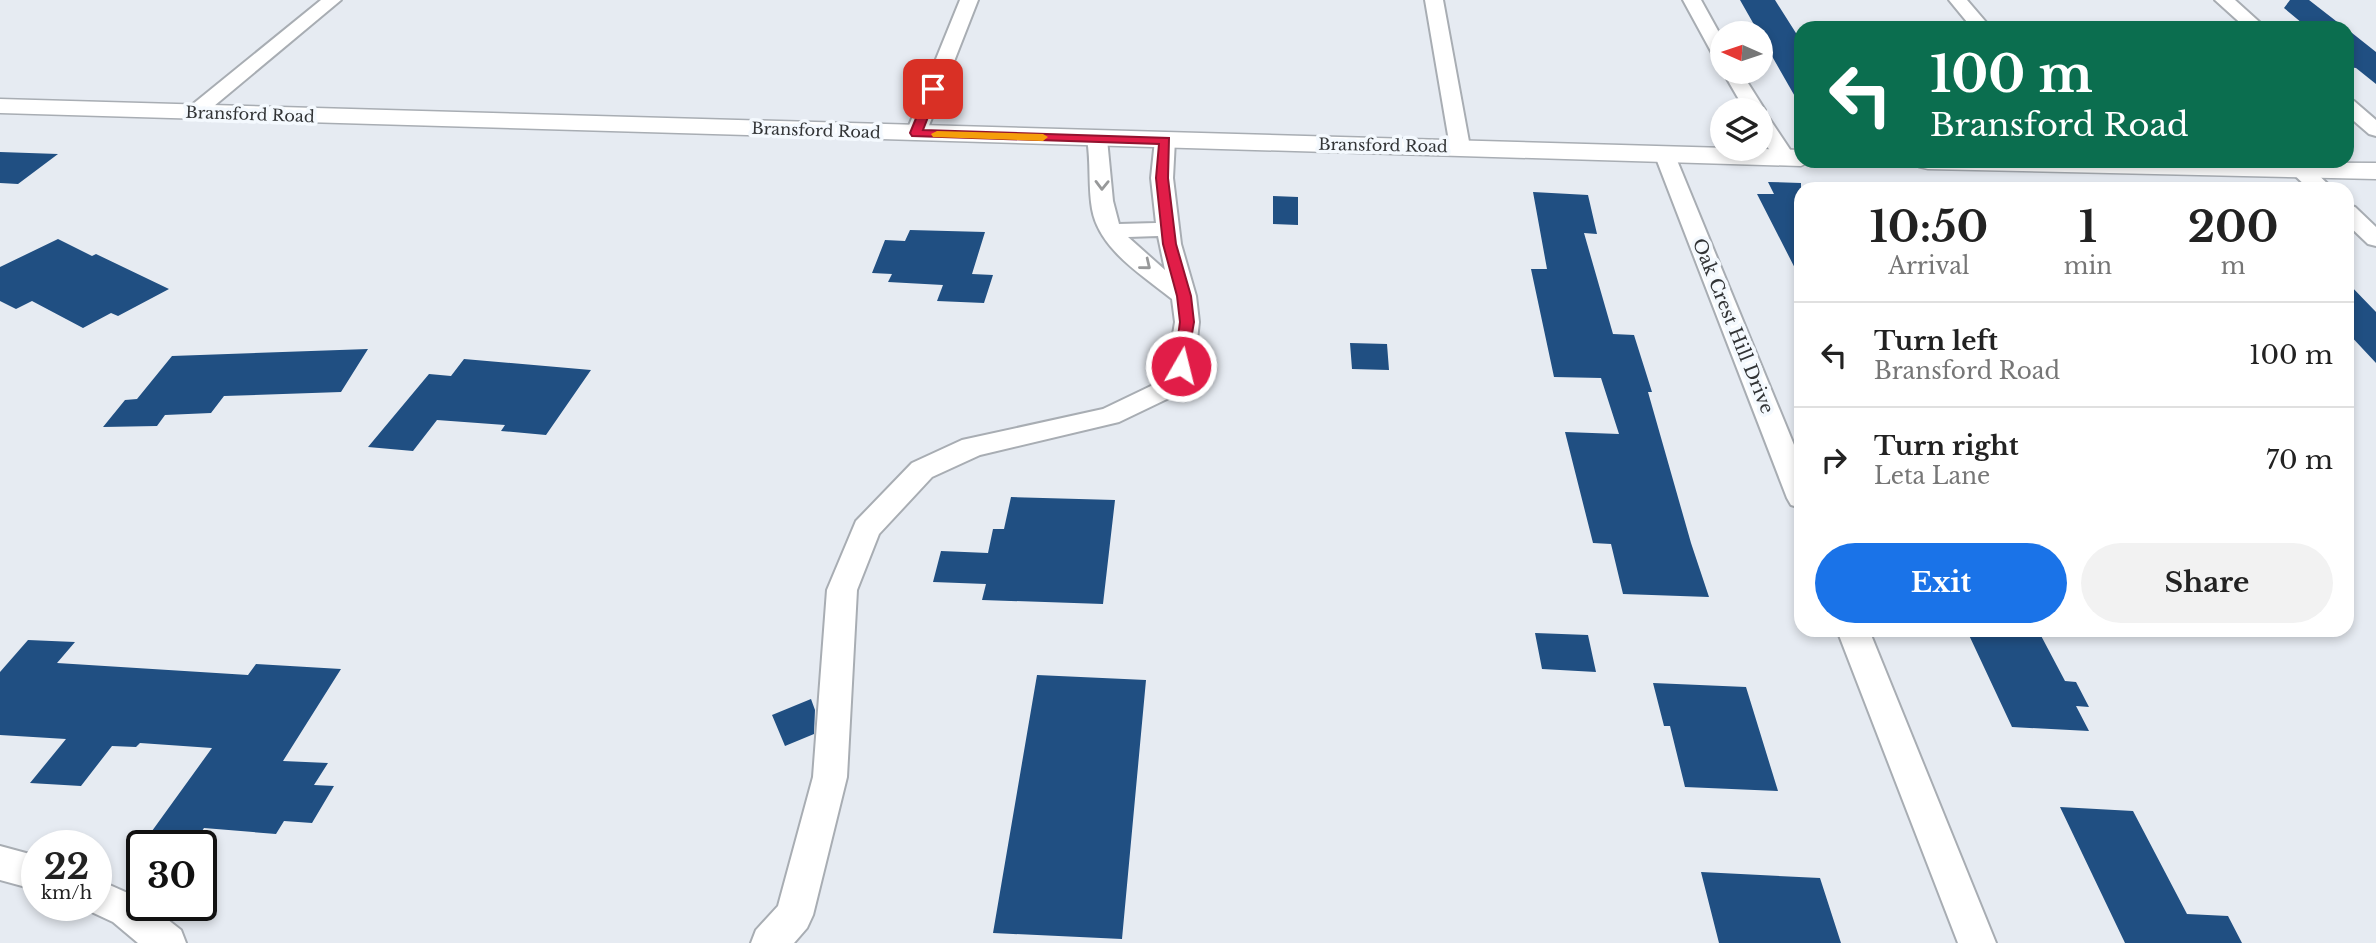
<!DOCTYPE html>
<style>
:root{--surface:#fff;--page:#f2f2f2;--text:#222;--muted:#767676;--line:#e0e0e0;--accent:#1a73e8}
body{margin:0;font-family:"Libre Baskerville",serif;background:var(--page);color:var(--text);height:100vh;display:flex;flex-direction:column;font-size:26px;white-space:nowrap}
*{box-sizing:border-box;margin:0}
p{font-size:23px;color:var(--muted)}
.icon{flex:none;width:38px;height:38px;fill:none;stroke:currentColor;stroke-width:2;stroke-linecap:round;stroke-linejoin:round}
.map{position:relative;flex:1;overflow:hidden}
.panel{position:absolute;left:1794px;top:182px;width:560px;height:455px;display:flex;flex-direction:column;background:var(--surface);border-radius:21px;box-shadow:0 4px 10px #0003}
.panel>*{flex:none}
.banner{position:absolute;left:1794px;top:21px;width:560px;height:147px;border-radius:21px;box-shadow:0 4px 10px #0003;background:#0b6e4f;color:#fff;overflow:hidden}
.needle{width:46px;rotate:273deg}
.fabs{position:absolute;left:1710px;top:21px;display:grid;gap:14px}
.fabs a{display:grid;place-items:center;width:63px;height:63px;border-radius:50%;background:var(--surface);box-shadow:0 4px 10px #0003;font-size:35px}
.speed{position:absolute;left:21px;top:830px;display:flex;gap:14px;font-size:35px;font-weight:700;text-align:center}
.speed>*{display:grid;place-content:center;width:91px;height:91px;border-radius:50%;background:var(--surface);box-shadow:0 4px 10px #0003;line-height:1}
.speed small{font-size:18px;font-weight:400}
.speed .limit{border:4px solid #111;border-radius:10px;background:#fff;color:#111}
.pin{position:absolute;display:grid;place-items:center;width:60px;height:60px;color:#fff;margin:-30px;border-radius:14px;box-shadow:0 4px 10px #0006}
.me{position:absolute;width:77px;margin:-38px;rotate:8deg;stroke-linejoin:round;filter:drop-shadow(0 0 5px #0008)}
.turn{display:flex;align-items:center;gap:24px;height:147px;padding:0 21px;font-size:32px}
.turn .icon{width:91px;height:91px;stroke-width:2.5}
.turn b{display:block;font-size:49px;line-height:60px}
.eta{display:flex;justify-content:space-evenly;align-items:center;height:119px;text-align:center}
.eta b{font-size:42px;font-weight:700;line-height:49px}
.cta{display:flex;gap:14px;margin-top:auto;padding:14px 21px}
.cta a{flex:1;height:80px;border-radius:42px;background:var(--accent);color:#fff;font-size:28px;font-weight:700;line-height:80px;text-align:center}
.cta a+a{background:var(--page);color:var(--text)}
ul{padding:0;list-style:none}
li{display:flex;align-items:center;gap:21px;height:105px;padding:0 21px;border-top:2px solid var(--line)}
li div{flex:1}
li b{display:block;font-size:26px}
li em{font-style:normal}
.map>svg:first-child{display:block}
.building{fill:#204f82}
.lines{fill:none;stroke-linecap:round;stroke-linejoin:round}
.minor-casing{stroke:#a8adb3;stroke-width:4}
.tertiary-casing{stroke:#a8adb3;stroke-width:3}
.minor{fill:#fff;fill-rule:evenodd}
.tertiary{fill:#fff;fill-rule:evenodd}
.oneway{stroke:#98999a}
.route{fill:#e11d48;stroke:#92132f;stroke-width:2}
.slow{fill:#f59e0b}
.labels{text-anchor:middle;stroke-width:7;stroke-linejoin:round;paint-order:stroke}
.far-street-label{font-size:16px;fill:#313335;stroke:#f4f9fe}
.street-label{font-size:18px;fill:#313335;stroke:#f4f9fe}
</style>
<div class="map">
<svg width="2376" height="943" viewBox="0 0 2376 943">
<rect width="100%" height="100%" fill="#e6ebf2"/>
<path class="building" d="M 1740,0 L 1775,0 L 1801,41 L 1801,107 Z
M 2290,0 L 2309,0 L 2345,28 L 2308,28 L 2284,8 Z
M 2347,29 L 2376,52 L 2376,84 L 2356,68 L 2347,67 Z
M 0,152 L 58,154 L 18,184 L 0,183 Z
M 1768,182 L 1801,183 L 1801,280 L 1757,194 L 1774,194 Z
M 1533,192 L 1588,195 L 1597,234 L 1584,233 L 1613,334 L 1634,335 L 1652,392 L 1648,392 L 1691,543 L 1709,597 L 1623,594 L 1611,544 L 1593,543 L 1565,432 L 1619,434 L 1601,378 L 1554,377 L 1531,269 L 1547,269 Z
M 1273,196 L 1298,197 L 1298,225 L 1273,224 Z
M 910,230 L 985,232 L 972,274 L 993,275 L 984,303 L 937,301 L 943,285 L 888,282 L 892,274 L 872,273 L 885,240 L 905,241 Z
M 58,239 L 92,256 L 96,254 L 169,289 L 118,316 L 111,313 L 83,328 L 32,301 L 16,309 L 0,301 L 0,267 Z
M 2347,282 L 2376,312 L 2376,363 L 2347,332 Z
M 1350,343 L 1387,344 L 1389,370 L 1352,369 Z
M 368,349 L 341,392 L 224,396 L 211,413 L 165,415 L 157,426 L 103,427 L 125,400 L 137,399 L 172,356 Z
M 464,359 L 591,370 L 546,435 L 501,431 L 505,425 L 437,420 L 413,451 L 368,447 L 429,374 L 451,376 Z
M 1011,497 L 1115,500 L 1103,604 L 982,600 L 986,584 L 933,582 L 941,551 L 988,553 L 993,529 L 1004,529 Z
M 1996,630 L 2038,630 L 2065,681 L 2076,682 L 2089,707 L 2076,706 L 2089,731 L 2012,727 L 1968,633 L 1998,634 Z
M 1535,633 L 1588,635 L 1596,672 L 1542,669 Z
M 28,640 L 75,642 L 57,663 L 248,675 L 256,664 L 341,669 L 283,761 L 328,763 L 314,785 L 334,786 L 312,823 L 284,821 L 276,834 L 204,828 L 200,834 L 152,831 L 212,748 L 140,743 L 136,747 L 112,746 L 81,786 L 30,783 L 66,739 L 0,735 L 0,672 Z
M 1037,675 L 1146,680 L 1122,939 L 993,933 Z
M 1653,683 L 1746,687 L 1778,791 L 1685,787 L 1670,726 L 1664,726 Z
M 811,699 L 815,710 L 814,734 L 785,746 L 772,715 Z
M 2060,807 L 2133,811 L 2187,914 L 2228,916 L 2242,943 L 2125,943 Z
M 1701,872 L 1820,878 L 1841,943 L 1719,943 Z"/>
<g class="lines">
<defs>
<path id="minor" d="M 321,0 L 341,0 L 202,116 L 188,116 L 185,112 L 188,108 Z
M 960,0 L 978,0 L 926,133 L 923,137 L 909,137 L 906,133 Z
M 1425,0 L 1443,0 L 1470,147 L 1467,151 L 1453,151 L 1450,147 Z
M 1683,0 L 1701,0 L 1722,38 L 1722,61 L 1713,55 Z
M 1949,0 L 1967,0 L 1991,28 L 1972,28 Z
M 2215,0 L 2235,0 L 2266,28 L 2246,28 Z
M 1723,72 L 1741,72 L 1765,110 L 1763,114 L 1767,115 L 1795,157 L 1791,161 L 1777,161 L 1760,136 L 1760,110 L 1745,110 Z
M 2347,99 L 2354,101 L 2376,120 L 2376,136 L 2369,134 L 2347,115 Z
M 1097,133 L 1104,135 L 1107,139 L 1113,201 L 1119,224 L 1156,223 L 1151,178 L 1155,140 L 1158,136 L 1172,136 L 1175,140 L 1173,178 L 1181,244 L 1196,296 L 1199,322 L 1194,366 L 1169,398 L 1119,422 L 980,455 L 932,477 L 879,534 L 857,590 L 847,777 L 813,915 L 807,928 L 794,943 L 751,943 L 756,930 L 778,906 L 813,777 L 827,590 L 856,521 L 912,463 L 962,440 L 1103,409 L 1151,386 L 1168,365 L 1175,322 L 1172,299 C 1141,274 1099,249 1092,209 C 1088,186 1091,162 1087,139 L 1090,135 ZM 1158,236 L 1165,270 L 1128,237 Z
M 1664,147 L 1671,149 L 1674,153 L 1801,462 L 1801,508 L 1791,505 L 1787,498 L 1654,153 L 1657,149 Z
M 2300,164 L 2308,165 L 2333,189 L 2309,189 L 2289,170 L 2292,165 Z
M 2347,205 L 2355,207 L 2376,227 L 2376,246 L 2368,244 L 2347,224 Z
M 1837,630 L 1869,630 L 1996,943 L 1958,943 Z
M 0,846 L 37,856 L 37,890 L 0,880 Z
M 96,879 L 139,898 L 142,905 L 149,905 L 181,930 L 186,943 L 138,943 L 113,922 L 83,908 L 81,905 L 96,905 Z"/>
<path id="tertiary" d="M 0,99 L 1801,150 L 1801,161 L 1812,161 L 1801,166 L 0,113 Z
M 1915,161 L 2376,163 L 2376,179 L 1928,169 L 1919,167 Z"/>
</defs>
<use href="#minor" class="minor-casing"/>
<use href="#tertiary" class="tertiary-casing"/>
<use href="#minor" class="minor"/>
<use href="#tertiary" class="tertiary"/>
</g>
<defs><path id="oneway-chevron" d="M-2-3.5L2.5 0L-2 3.5" fill="none" stroke-width="1.6" stroke-linecap="round" stroke-linejoin="round" transform="scale(1.75)"/></defs>
<g class="oneway">
<use href="#oneway-chevron" transform="translate(1102 185) rotate(91)"/>
<use href="#oneway-chevron" transform="translate(1146 265) rotate(39)"/>
</g>
<path class="route" d="M 933,86 L 939,89 L 923,130 L 1169,138 L 1168,178 L 1176,244 L 1191,296 L 1194,322 L 1186,369 L 1176,369 L 1174,366 L 1180,322 L 1177,296 L 1163,244 L 1156,178 L 1159,144 L 912,136 L 910,133 L 928,89 Z"/>
<path class="slow" d="M 937,131 L 1043,134 L 1048,137 L 1043,141 L 933,137 L 931,134 Z"/>
<g class="labels">
<g class="far-street-label">
<text transform="translate(250 114) rotate(2)" y="6">Bransford Road</text>
<text transform="translate(816 130) rotate(2)" y="6">Bransford Road</text>
<text transform="translate(1383 145) rotate(1)" y="6">Bransford Road</text>
</g>
<g class="street-label">
<text transform="translate(1733 326) rotate(68)" y="6">Oak Crest Hill Drive</text>
</g>
</g>
</svg>
<div class="fabs">
<a><svg class="needle" viewBox="-14 -14 28 28"><path d="M0-13l5 13h-10z" fill="#e53935"/><path d="M0 13l5-13h-10z" fill="#767676"/></svg></a>
<a><svg class="icon" aria-label="layers" viewBox="0 0 24 24"><path d="M12 4l9 5-9 5-9-5zM3 14l9 5 9-5"/></svg></a>
</div>
<div class="speed"><div>22<small>km/h</small></div><div class="limit">30</div></div>
<div class="pin" style="left:933px;top:89px;background:#d93025"><svg class="icon" aria-label="arrive" viewBox="0 0 24 24"><path d="M6 21V4h12l-3 4 3 4H6"/></svg></div>
<svg class="me" style="left:1181px;top:366px" viewBox="-20 -20 40 40"><circle r="17" fill="#e11d48" stroke="#fff" stroke-width="3"/><path d="M0-11L8 9 0 5-8 9z" fill="#fff"/></svg>
<div class="banner">
<div class="turn"><svg class="icon" aria-label="left" viewBox="0 0 24 24"><path d="M17 20v-9H6M10 6l-5 5 5 5"/></svg><div><b>100 m</b>Bransford Road</div></div>
</div>
<section class="panel">
<div class="eta">
<div><b>10:50</b><p>Arrival</p></div>
<div><b>1</b><p>min</p></div>
<div><b>200</b><p>m</p></div>
</div>
<ul>
<li><svg class="icon" aria-label="left" viewBox="0 0 24 24"><path d="M17 20v-9H6M10 6l-5 5 5 5"/></svg><div><b>Turn left</b><p>Bransford Road</p></div><em>100 m</em></li>
<li><svg class="icon" aria-label="right" viewBox="0 0 24 24"><path d="M7 20v-9h11M14 6l5 5-5 5"/></svg><div><b>Turn right</b><p>Leta Lane</p></div><em>70 m</em></li>
</ul>
<div class="cta"><a>Exit</a><a>Share</a></div>
</section>
</div>
